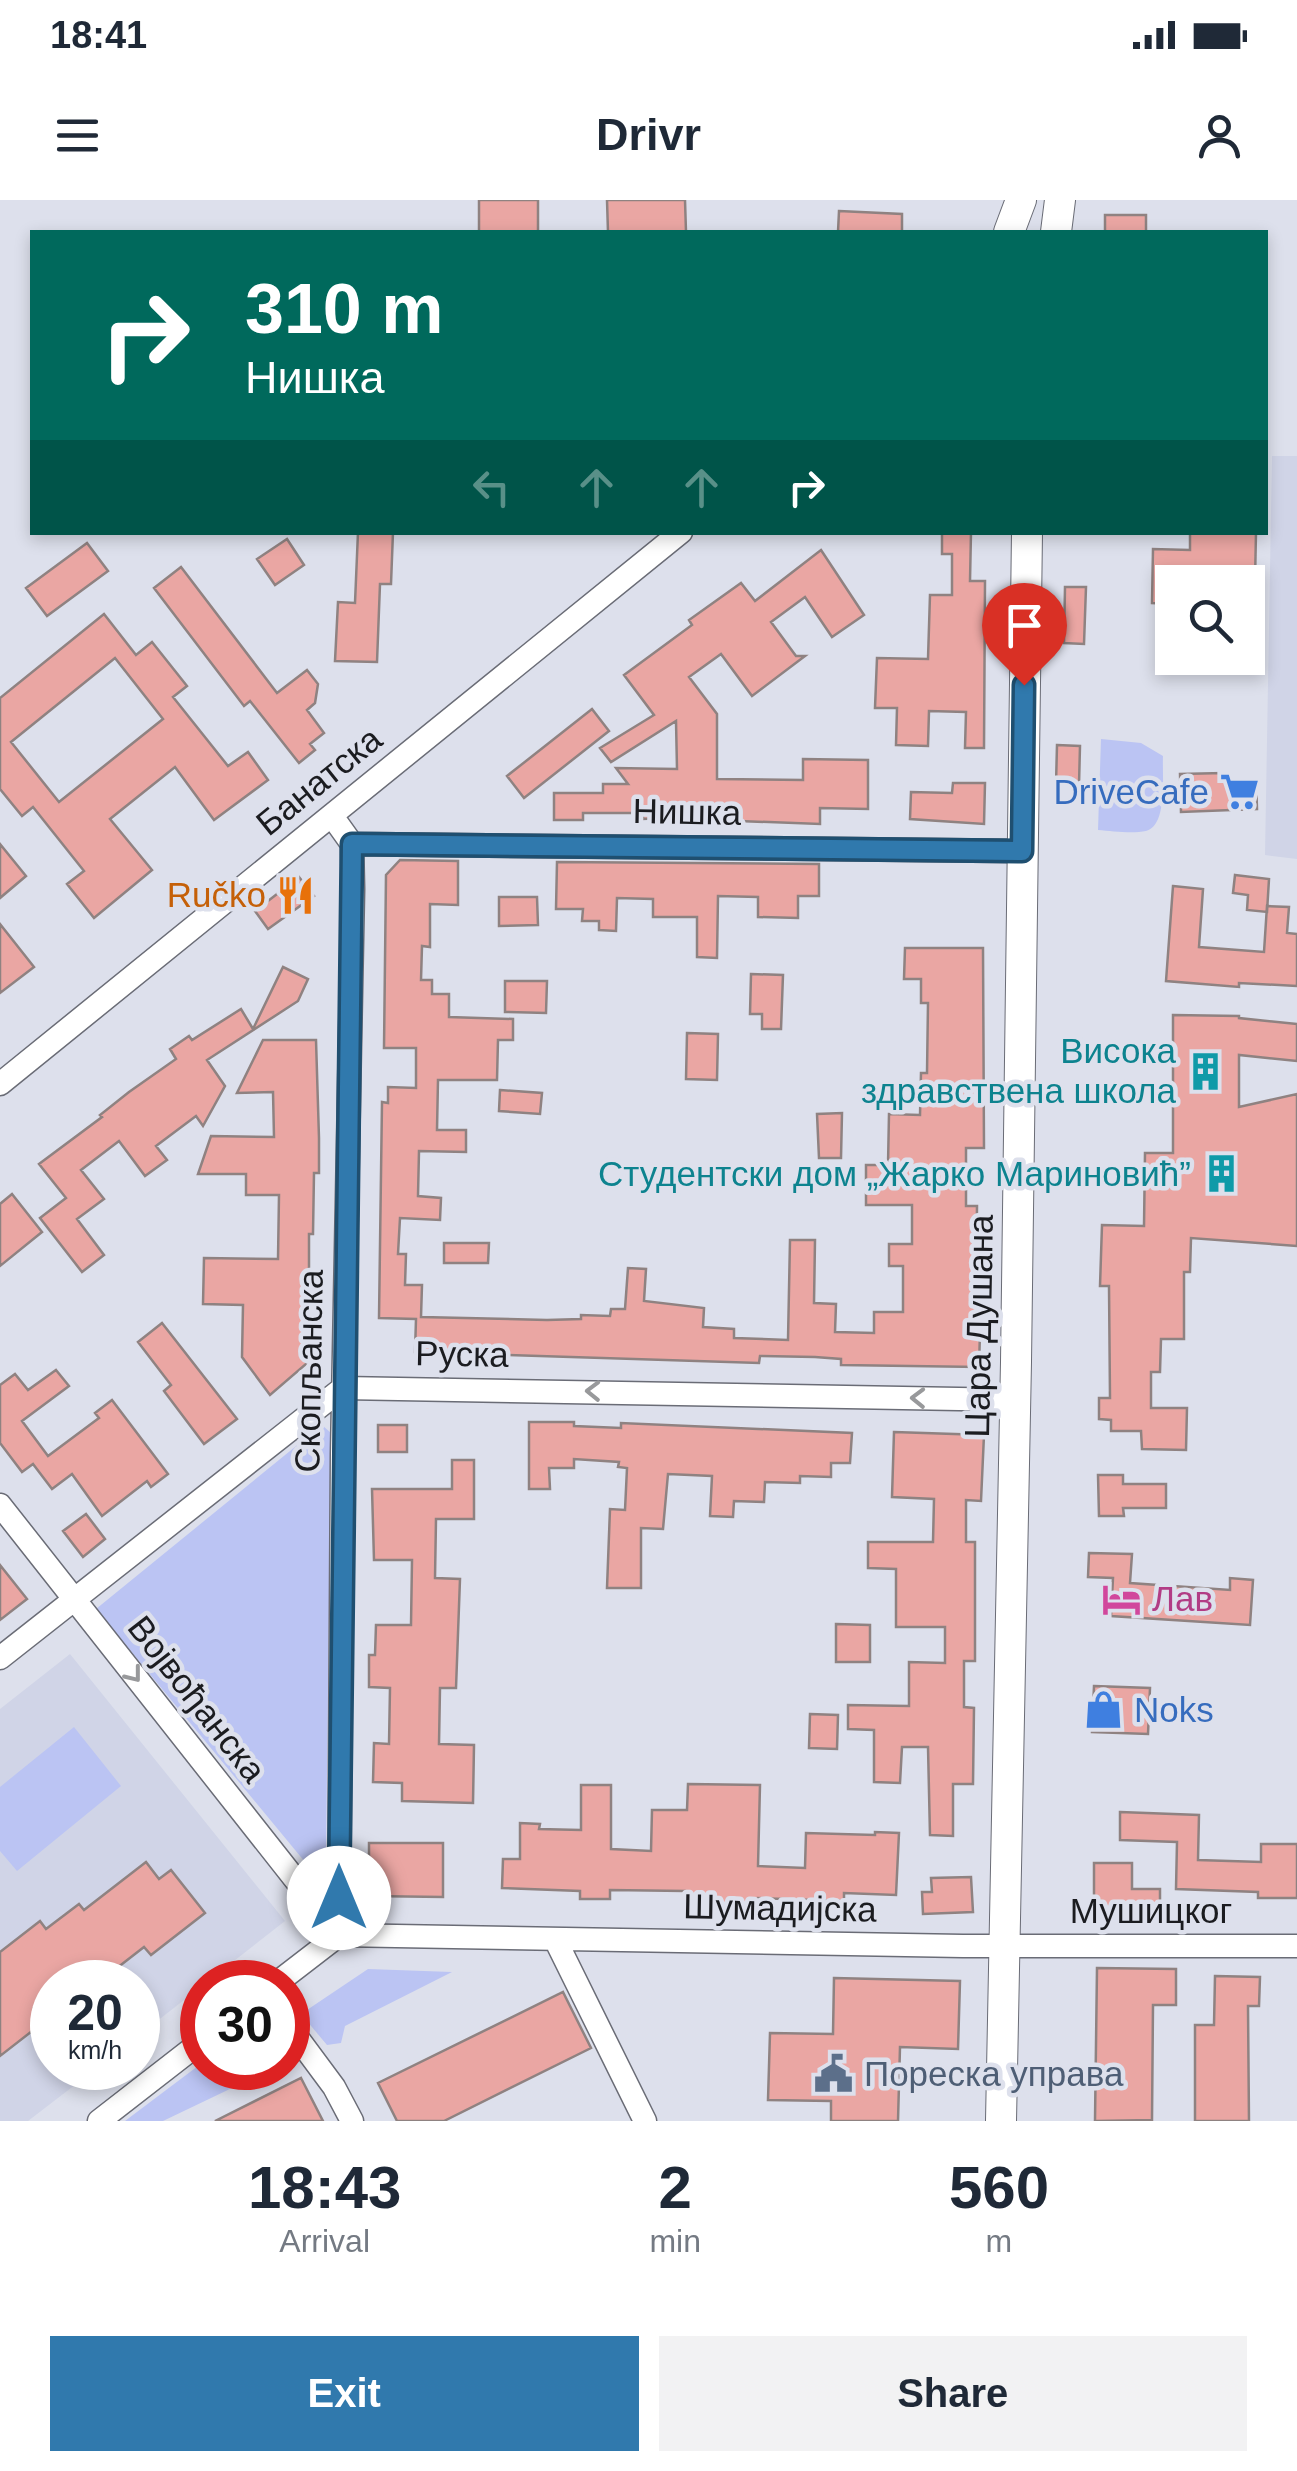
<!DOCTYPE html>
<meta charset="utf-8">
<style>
:root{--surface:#fff;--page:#f2f2f3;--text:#1f2937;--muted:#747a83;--accent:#3079ad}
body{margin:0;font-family:Arial,sans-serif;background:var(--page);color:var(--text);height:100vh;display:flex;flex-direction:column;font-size:38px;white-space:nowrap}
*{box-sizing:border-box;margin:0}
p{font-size:32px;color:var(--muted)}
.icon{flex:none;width:55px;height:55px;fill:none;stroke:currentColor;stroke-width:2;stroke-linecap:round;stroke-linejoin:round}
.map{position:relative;height:1921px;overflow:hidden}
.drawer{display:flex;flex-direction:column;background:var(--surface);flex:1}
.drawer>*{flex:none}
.banner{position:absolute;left:30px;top:30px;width:1238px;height:305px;border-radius:0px;box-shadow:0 5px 15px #0003;background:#00695c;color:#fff;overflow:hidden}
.buttons{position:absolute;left:1155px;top:365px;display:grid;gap:20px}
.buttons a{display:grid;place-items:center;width:110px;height:110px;border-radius:0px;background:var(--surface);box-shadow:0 5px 15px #0003;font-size:50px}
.speed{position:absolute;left:30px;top:1760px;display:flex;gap:20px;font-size:50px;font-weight:700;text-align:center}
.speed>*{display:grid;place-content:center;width:130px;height:130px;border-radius:50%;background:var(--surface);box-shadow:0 5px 15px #0003;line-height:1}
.speed small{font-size:25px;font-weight:400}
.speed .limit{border:15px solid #d22;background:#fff;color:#111}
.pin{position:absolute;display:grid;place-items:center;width:85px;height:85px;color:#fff;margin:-102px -42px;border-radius:50% 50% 50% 0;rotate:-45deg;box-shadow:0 0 10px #0007}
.pin .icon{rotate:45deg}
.me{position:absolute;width:110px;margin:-55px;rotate:0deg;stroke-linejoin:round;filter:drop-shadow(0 0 8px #0008)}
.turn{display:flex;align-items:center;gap:35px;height:210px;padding:0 50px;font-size:45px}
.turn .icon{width:130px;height:130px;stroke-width:2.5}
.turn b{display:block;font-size:70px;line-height:85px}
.lanes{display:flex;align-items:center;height:95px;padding:0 50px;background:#0003;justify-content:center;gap:50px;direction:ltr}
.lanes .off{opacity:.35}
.eta{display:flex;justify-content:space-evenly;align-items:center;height:170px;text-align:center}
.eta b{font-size:60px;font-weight:700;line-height:70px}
.primary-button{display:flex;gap:20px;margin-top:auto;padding:20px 50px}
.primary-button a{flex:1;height:115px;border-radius:0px;background:var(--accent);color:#fff;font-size:40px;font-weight:700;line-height:115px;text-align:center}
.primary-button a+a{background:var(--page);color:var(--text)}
.status{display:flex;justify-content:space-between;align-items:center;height:70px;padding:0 50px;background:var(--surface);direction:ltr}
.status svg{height:28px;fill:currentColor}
header{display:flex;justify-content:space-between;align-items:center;height:130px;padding:0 50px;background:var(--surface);font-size:45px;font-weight:700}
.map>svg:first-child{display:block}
.built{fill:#d0d4e7}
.green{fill:#bbc4f3}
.building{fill:#eaa6a3;stroke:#8f8281;stroke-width:2.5;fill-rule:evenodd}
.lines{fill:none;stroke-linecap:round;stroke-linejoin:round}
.minor-casing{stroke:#6a6c76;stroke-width:25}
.secondary-casing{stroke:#6a6c76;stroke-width:32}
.minor{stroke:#fff;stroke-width:22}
.secondary{stroke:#fff;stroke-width:30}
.oneway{stroke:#98999b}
.route-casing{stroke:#1f4f70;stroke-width:25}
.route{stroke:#3079ad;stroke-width:18}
.labels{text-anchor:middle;stroke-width:9;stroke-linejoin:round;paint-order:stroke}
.street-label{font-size:35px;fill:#1b1c20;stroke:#dde0ec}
.shop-label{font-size:35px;fill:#366cbe;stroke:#dde0ec;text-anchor:end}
.food-label{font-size:35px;fill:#c56008;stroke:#dde0ec;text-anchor:end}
.culture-label{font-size:35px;fill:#0d838f;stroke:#dde0ec;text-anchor:end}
.hotel-label{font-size:35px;fill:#b23c85;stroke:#dde0ec;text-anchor:start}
.service-label{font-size:35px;fill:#4e5e75;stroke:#dde0ec;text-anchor:start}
</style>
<div class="status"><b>18:41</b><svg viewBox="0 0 49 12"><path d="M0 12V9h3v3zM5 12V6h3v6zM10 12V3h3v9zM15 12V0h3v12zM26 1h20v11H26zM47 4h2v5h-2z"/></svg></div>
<header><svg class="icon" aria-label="menu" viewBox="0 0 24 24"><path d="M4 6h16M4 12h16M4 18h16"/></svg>Drivr<svg class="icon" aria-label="person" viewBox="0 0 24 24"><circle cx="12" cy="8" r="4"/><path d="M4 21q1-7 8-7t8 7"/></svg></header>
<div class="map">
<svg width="1297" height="1921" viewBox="0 0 1297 1921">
<rect width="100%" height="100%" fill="#dde0ec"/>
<path class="built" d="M 1272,256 L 1297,256 L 1297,659 L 1265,655 Z
M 70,1454 L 285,1721 L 138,1836 L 138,1782 L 52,1782 L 52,1868 L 97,1868 L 28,1921 L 0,1921 L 0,1509 Z"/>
<path class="green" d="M 1101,539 L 1141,543 L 1163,556 C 1162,574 1168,626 1146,631 C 1132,634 1112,631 1098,630 Z
M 322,1225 L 331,1233 L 326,1654 L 305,1662 L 96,1409 Z
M 74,1527 L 121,1586 L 17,1671 L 0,1651 L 0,1587 Z
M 368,1769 L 452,1772 L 345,1826 L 341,1843 L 327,1845 L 301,1814 Z
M 202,1863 L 202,1868 L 274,1868 L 163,1921 L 125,1921 Z"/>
<path class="building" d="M 479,0 L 538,0 L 538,32 L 479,32 Z
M 607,0 L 685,0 L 686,32 L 608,32 Z
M 839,11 L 902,14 L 902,32 L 838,32 Z
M 1105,15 L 1146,15 L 1146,32 L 1105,32 Z
M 358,332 L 393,332 L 391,384 L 380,384 L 377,462 L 335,461 L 338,402 L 355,403 Z
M 942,332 L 971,332 L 970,381 L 985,381 L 984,548 L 965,548 L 966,512 L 929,511 L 928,546 L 896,545 L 897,508 L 875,508 L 877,458 L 928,459 L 930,395 L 952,395 L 952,354 L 942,354 Z
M 1190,332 L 1256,332 L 1255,382 L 1172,382 L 1172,404 L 1152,403 L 1153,349 L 1190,350 Z
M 287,339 L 304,365 L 275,385 L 257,359 Z
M 87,343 L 108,371 L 47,416 L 26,388 Z
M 821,350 L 864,415 L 832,437 L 805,397 L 771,422 L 796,456 L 805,456 L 752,496 L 721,454 L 689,477 L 717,514 L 717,579 L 803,580 L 803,559 L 868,560 L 868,609 L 820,608 L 820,624 L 713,620 L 713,616 L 643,619 L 643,613 L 583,613 L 583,620 L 554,620 L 554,593 L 603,593 L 603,584 L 628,584 L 616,568 L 677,569 L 676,521 L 611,562 L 600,548 L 654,515 L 624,475 L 692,425 L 689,420 L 741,383 L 755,401 Z
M 181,367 L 277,493 L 307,470 L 318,484 L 315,503 L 307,510 L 324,533 L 310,544 L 315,550 L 299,563 L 250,501 L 244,506 L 154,388 Z
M 1065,387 L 1086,387 L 1084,444 L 1064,443 Z
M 104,414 L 136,455 L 152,442 L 187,486 L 173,497 L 228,566 L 248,552 L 268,580 L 214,620 L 175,567 L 110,619 L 152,670 L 94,718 L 67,684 L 84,671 L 33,607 L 22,616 L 0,589 L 0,498 ZM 115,458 L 163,519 L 59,602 L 11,542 Z
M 592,509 L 609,531 L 524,598 L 507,576 Z
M 1057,545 L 1080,546 L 1079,585 L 1056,584 Z
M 1223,573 L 1223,580 L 1256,579 L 1257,609 L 1181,612 L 1180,574 Z
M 953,583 L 985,583 L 984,624 L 910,619 L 911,592 L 952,593 Z
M 0,644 L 26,676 L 0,698 Z
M 400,660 L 458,661 L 458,705 L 430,704 L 430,747 L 422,746 L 421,780 L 432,780 L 432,794 L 449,794 L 449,817 L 513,819 L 513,840 L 498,840 L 497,880 L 438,880 L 437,930 L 466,930 L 466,952 L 419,951 L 418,996 L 441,998 L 440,1020 L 400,1018 L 398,1054 L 406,1054 L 405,1085 L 422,1085 L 421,1117 L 547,1120 L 581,1119 L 581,1115 L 610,1116 L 611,1109 L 625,1109 L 628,1068 L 646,1069 L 644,1101 L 704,1108 L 703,1127 L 734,1129 L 734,1138 L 788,1140 L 790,1040 L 815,1040 L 814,1103 L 836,1104 L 835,1132 L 874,1133 L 874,1112 L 903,1112 L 903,1066 L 889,1066 L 889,1044 L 912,1044 L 912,1005 L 866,1005 L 866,965 L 888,965 L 889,914 L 920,915 L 921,873 L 927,873 L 928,803 L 921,803 L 921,779 L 904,779 L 905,748 L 983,748 L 984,948 L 966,948 L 966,1006 L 977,1006 L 976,1096 L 981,1097 L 979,1167 L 841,1165 L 841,1159 L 815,1157 L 760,1156 L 759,1163 L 415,1152 L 416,1119 L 379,1118 L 382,902 L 388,903 L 388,887 L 416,888 L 416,848 L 384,848 L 386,675 Z
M 557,662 L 819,664 L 819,696 L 798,696 L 798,718 L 758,717 L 758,697 L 718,696 L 717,758 L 697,757 L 697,717 L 653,717 L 653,699 L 617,698 L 616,731 L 599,730 L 599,721 L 582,721 L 583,709 L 556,709 Z
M 1235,675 L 1269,679 L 1267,712 L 1247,710 L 1248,695 L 1233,693 Z
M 299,677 L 314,696 L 268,729 L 255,711 Z
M 1173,686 L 1203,689 L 1199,747 L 1264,752 L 1267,706 L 1289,707 L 1287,733 L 1297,734 L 1297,786 L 1239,783 L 1239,787 L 1166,781 Z
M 499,697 L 537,697 L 538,725 L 499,726 Z
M 0,724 L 34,767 L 0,793 Z
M 283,767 L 308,779 L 298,801 L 207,860 L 225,886 L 203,926 L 196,916 L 156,946 L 167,960 L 145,976 L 119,941 L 81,970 L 104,999 L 77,1019 L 104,1055 L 82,1072 L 40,1018 L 66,998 L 39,964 L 102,917 L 100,915 L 129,892 L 176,859 L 170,849 L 189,836 L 192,840 L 241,809 L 253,829 Z
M 751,774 L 783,775 L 781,829 L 762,829 L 762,814 L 750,814 Z
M 505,781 L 547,781 L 546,813 L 505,812 Z
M 1173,815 L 1239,816 L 1239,818 L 1297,824 L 1297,861 L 1239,855 L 1239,907 L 1297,894 L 1297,1046 L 1191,1038 L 1190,1072 L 1184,1072 L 1184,1139 L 1161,1139 L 1160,1172 L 1151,1172 L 1151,1208 L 1187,1208 L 1186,1250 L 1142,1249 L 1141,1231 L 1111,1231 L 1111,1220 L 1099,1219 L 1099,1198 L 1110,1198 L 1109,1086 L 1100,1086 L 1102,1025 L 1144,1026 L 1145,953 L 1173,953 Z
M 687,833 L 718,834 L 717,880 L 686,879 Z
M 263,840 L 316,840 L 319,938 L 319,973 L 314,973 L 313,1034 L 309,1034 L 309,1127 L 314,1127 L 313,1158 L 270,1195 L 242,1157 L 243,1105 L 203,1104 L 204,1058 L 278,1059 L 279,995 L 246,995 L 246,974 L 198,974 L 211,936 L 274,937 L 273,892 L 237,893 Z
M 500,890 L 542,893 L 540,914 L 499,911 Z
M 842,913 L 841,958 L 819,958 L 817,914 Z
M 12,994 L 42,1032 L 0,1066 L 0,1004 Z
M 444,1043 L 489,1043 L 488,1063 L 444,1063 Z
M 162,1123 L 237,1219 L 204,1244 L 164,1191 L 171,1185 L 138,1142 Z
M 56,1170 L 69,1186 L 22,1221 L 48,1256 L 99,1218 L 95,1213 L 112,1200 L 168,1274 L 151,1287 L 147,1281 L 102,1316 L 72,1274 L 52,1289 L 33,1264 L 22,1272 L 0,1243 L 0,1185 L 15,1174 L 28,1190 Z
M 529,1222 L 574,1222 L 574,1226 L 621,1228 L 621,1223 L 852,1233 L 850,1263 L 831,1263 L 831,1277 L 800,1276 L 800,1283 L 765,1282 L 764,1302 L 734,1301 L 733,1317 L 710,1316 L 712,1276 L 668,1274 L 663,1329 L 641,1328 L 641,1388 L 607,1388 L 610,1309 L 625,1310 L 627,1268 L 618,1267 L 619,1262 L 574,1259 L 574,1268 L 549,1268 L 550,1289 L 529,1289 Z
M 378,1225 L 407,1225 L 407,1252 L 378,1252 Z
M 894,1232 L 984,1235 L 981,1301 L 966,1300 L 966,1342 L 975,1342 L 975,1461 L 964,1461 L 964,1507 L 974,1508 L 973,1584 L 953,1584 L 953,1636 L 930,1635 L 928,1547 L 902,1547 L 900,1583 L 874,1582 L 874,1530 L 848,1529 L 848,1505 L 909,1506 L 909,1462 L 945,1463 L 945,1427 L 896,1427 L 896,1369 L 868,1368 L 868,1342 L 933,1342 L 934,1299 L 892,1297 Z
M 452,1260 L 474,1260 L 474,1319 L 436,1319 L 435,1378 L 460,1379 L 456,1488 L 440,1488 L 439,1544 L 474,1545 L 473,1603 L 402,1601 L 402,1583 L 373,1582 L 374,1543 L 389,1544 L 390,1488 L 369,1487 L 369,1455 L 375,1455 L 376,1425 L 411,1425 L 412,1360 L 374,1360 L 372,1289 L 452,1289 Z
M 1098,1275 L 1123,1275 L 1123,1284 L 1166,1284 L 1166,1308 L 1123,1308 L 1124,1316 L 1099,1316 Z
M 86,1314 L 105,1339 L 83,1357 L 63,1331 Z
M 1089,1353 L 1132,1354 L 1130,1383 L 1230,1390 L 1230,1378 L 1253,1380 L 1250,1425 L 1111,1416 L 1113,1378 L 1088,1377 Z
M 0,1365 L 27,1399 L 0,1420 Z
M 836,1424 L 870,1425 L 870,1462 L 836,1462 Z
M 1094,1486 L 1150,1488 L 1148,1534 L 1092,1532 Z
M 810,1514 L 838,1515 L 837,1549 L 809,1548 Z
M 688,1584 L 760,1585 L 758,1666 L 805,1668 L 806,1633 L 875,1635 L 875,1632 L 899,1633 L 896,1695 L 844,1693 L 844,1701 L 758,1698 L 758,1705 L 685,1704 L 685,1691 L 610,1690 L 610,1699 L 580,1699 L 580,1691 L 502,1688 L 503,1659 L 520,1659 L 520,1623 L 540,1624 L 539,1629 L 581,1630 L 581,1585 L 611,1585 L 611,1649 L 651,1651 L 652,1610 L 687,1610 Z
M 1120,1612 L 1199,1615 L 1198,1660 L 1261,1662 L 1261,1644 L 1297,1644 L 1297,1698 L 1258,1698 L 1258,1692 L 1176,1689 L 1177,1642 L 1120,1640 Z
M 369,1643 L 443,1643 L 443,1697 L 369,1696 Z
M 146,1662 L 159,1679 L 171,1670 L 205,1713 L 151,1755 L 144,1747 L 99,1782 L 52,1782 L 52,1794 L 34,1808 L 45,1821 L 0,1856 L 0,1752 L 40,1721 L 46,1729 L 79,1704 L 84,1710 Z
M 1094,1663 L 1132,1663 L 1132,1689 L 1160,1689 L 1160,1717 L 1094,1717 Z
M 971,1677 L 973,1712 L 923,1714 L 922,1692 L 932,1692 L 931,1678 Z
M 1097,1768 L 1176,1769 L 1176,1805 L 1153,1805 L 1152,1920 L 1095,1921 Z
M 1215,1776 L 1260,1777 L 1259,1806 L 1248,1806 L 1249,1921 L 1195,1921 L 1195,1825 L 1214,1825 Z
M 834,1778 L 960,1781 L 958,1849 L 900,1847 L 898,1921 L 831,1921 L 831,1901 L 768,1900 L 770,1833 L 833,1834 Z
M 563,1792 L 591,1848 L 444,1921 L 397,1921 L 378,1883 Z
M 301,1878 L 323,1921 L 215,1921 Z"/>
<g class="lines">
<defs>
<path id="minor" d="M 332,616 L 352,644 L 353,689 L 342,1254 L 339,1735
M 352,644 L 1021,651
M 0,884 L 681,332
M 0,1305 L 339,1735
M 0,1458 L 343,1188 L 1015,1200
M 339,1735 L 963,1746 L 1297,1746
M 555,1739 L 645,1921
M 278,1782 L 339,1735
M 288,1825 L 334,1887 L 352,1921
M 99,1921 L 202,1841"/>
<path id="secondary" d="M 1009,32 L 1021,0
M 1056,32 L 1060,0
M 1001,1921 L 1016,1162 L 1027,332"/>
</defs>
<use href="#minor" class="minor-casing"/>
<use href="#secondary" class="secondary-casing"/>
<use href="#minor" class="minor"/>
<use href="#secondary" class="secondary"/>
</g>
<defs><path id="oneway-chevron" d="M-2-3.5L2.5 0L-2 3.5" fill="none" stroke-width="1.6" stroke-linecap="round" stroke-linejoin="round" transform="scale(2.5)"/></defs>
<g class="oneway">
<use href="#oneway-chevron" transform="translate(593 1191) rotate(-179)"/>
<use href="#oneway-chevron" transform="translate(918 1198) rotate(-179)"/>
<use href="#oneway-chevron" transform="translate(134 1475) rotate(52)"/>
</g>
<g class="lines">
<defs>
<path id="route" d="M 339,1698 L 352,644 L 1022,651 L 1024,485"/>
</defs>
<use href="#route" class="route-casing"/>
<use href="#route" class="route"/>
</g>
<defs>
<symbol id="supermarket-bare" viewBox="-9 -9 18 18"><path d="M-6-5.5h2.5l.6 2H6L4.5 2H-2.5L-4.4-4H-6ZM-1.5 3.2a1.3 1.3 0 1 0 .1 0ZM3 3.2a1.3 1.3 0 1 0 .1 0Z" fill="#3f7fe0" stroke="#dde0ec" stroke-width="2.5" paint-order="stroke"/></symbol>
<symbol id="restaurant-bare" viewBox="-9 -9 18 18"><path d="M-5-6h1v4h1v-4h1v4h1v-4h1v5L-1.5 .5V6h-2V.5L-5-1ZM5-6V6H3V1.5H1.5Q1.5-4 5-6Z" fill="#e8710a" stroke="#dde0ec" stroke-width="2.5" paint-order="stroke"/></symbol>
<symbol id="building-bare" viewBox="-9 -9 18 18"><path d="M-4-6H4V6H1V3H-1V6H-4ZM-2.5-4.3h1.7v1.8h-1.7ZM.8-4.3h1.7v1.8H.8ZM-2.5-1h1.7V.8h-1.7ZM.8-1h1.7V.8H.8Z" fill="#0f9aa8" stroke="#dde0ec" stroke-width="2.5" paint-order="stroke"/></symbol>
<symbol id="hotel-bare" viewBox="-9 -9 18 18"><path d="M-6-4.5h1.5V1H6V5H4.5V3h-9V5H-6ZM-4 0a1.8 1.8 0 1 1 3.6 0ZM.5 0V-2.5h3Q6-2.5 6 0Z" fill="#d1479c" stroke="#dde0ec" stroke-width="2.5" paint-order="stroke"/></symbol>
<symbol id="shop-bare" viewBox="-9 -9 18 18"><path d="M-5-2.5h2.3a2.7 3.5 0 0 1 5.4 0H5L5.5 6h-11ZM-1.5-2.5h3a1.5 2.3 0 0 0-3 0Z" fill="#3f7fe0" stroke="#dde0ec" stroke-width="2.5" paint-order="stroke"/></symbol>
<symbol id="civic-bare" viewBox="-9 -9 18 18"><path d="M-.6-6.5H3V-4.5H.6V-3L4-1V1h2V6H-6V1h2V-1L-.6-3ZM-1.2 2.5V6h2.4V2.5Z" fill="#5c6f8a" stroke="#dde0ec" stroke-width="2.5" paint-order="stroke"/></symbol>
</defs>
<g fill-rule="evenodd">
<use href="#supermarket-bare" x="1212" y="564" width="55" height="55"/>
<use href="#restaurant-bare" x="268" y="668" width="55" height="55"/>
<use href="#building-bare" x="1178" y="844" width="55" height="55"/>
<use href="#building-bare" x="1194" y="946" width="55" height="55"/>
<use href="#hotel-bare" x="1094" y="1372" width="55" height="55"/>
<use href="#shop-bare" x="1076" y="1482" width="55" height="55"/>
<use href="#civic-bare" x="806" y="1846" width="55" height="55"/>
</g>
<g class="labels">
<g class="street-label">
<text transform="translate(319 581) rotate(-39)" y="12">Банатска</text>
<text transform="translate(687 612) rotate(1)" y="12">Нишка</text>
<text transform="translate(979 1126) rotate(-89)" y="12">Цара Душана</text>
<text transform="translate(462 1154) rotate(1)" y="12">Руска</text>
<text transform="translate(309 1171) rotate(-89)" y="12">Скопљанска</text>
<text transform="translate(197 1499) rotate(52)" y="12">Војвођанска</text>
<text transform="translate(780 1708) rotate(1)" y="12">Шумадијска</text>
<text x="1151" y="1723">Мушицког</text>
</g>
<g class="shop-label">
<text x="1209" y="604">DriveCafe</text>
<text x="1134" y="1522" text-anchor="start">Noks</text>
</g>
<g class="food-label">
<text x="266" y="707">Ručko</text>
</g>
<g class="culture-label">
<text x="1176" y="863">Висока<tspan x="1176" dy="40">здравствена школа</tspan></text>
<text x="1191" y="986">Студентски дом „Жарко Мариновић”</text>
</g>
<g class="hotel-label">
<text x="1152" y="1411">Лав</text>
</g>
<g class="service-label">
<text x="864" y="1886">Пореска управа</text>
</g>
</g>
</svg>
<div class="buttons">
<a><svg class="icon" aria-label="search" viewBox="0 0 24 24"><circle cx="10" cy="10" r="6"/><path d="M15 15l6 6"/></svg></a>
</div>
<div class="speed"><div>20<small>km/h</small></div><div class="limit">30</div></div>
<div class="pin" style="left:1024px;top:485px;background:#d93025"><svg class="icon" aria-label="arrive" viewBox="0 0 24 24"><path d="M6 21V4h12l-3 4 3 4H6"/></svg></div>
<svg class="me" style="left:339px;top:1698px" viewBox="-20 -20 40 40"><circle r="19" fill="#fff"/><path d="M0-13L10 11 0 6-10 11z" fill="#3079ad"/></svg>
<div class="banner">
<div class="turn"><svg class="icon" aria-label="right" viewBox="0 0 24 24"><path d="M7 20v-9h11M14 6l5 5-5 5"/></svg><div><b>310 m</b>Нишка</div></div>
<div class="lanes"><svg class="icon off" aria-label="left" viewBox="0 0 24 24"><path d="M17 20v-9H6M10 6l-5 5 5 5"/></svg><svg class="icon off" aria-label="ahead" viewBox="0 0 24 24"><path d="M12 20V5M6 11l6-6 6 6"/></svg><svg class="icon off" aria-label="ahead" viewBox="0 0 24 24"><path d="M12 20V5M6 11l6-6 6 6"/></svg><svg class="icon" aria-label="right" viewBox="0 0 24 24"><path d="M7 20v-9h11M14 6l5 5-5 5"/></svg></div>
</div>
</div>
<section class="drawer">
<div class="eta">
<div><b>18:43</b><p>Arrival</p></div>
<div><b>2</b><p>min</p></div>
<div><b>560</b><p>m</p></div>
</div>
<div class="primary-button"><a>Exit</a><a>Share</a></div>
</section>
